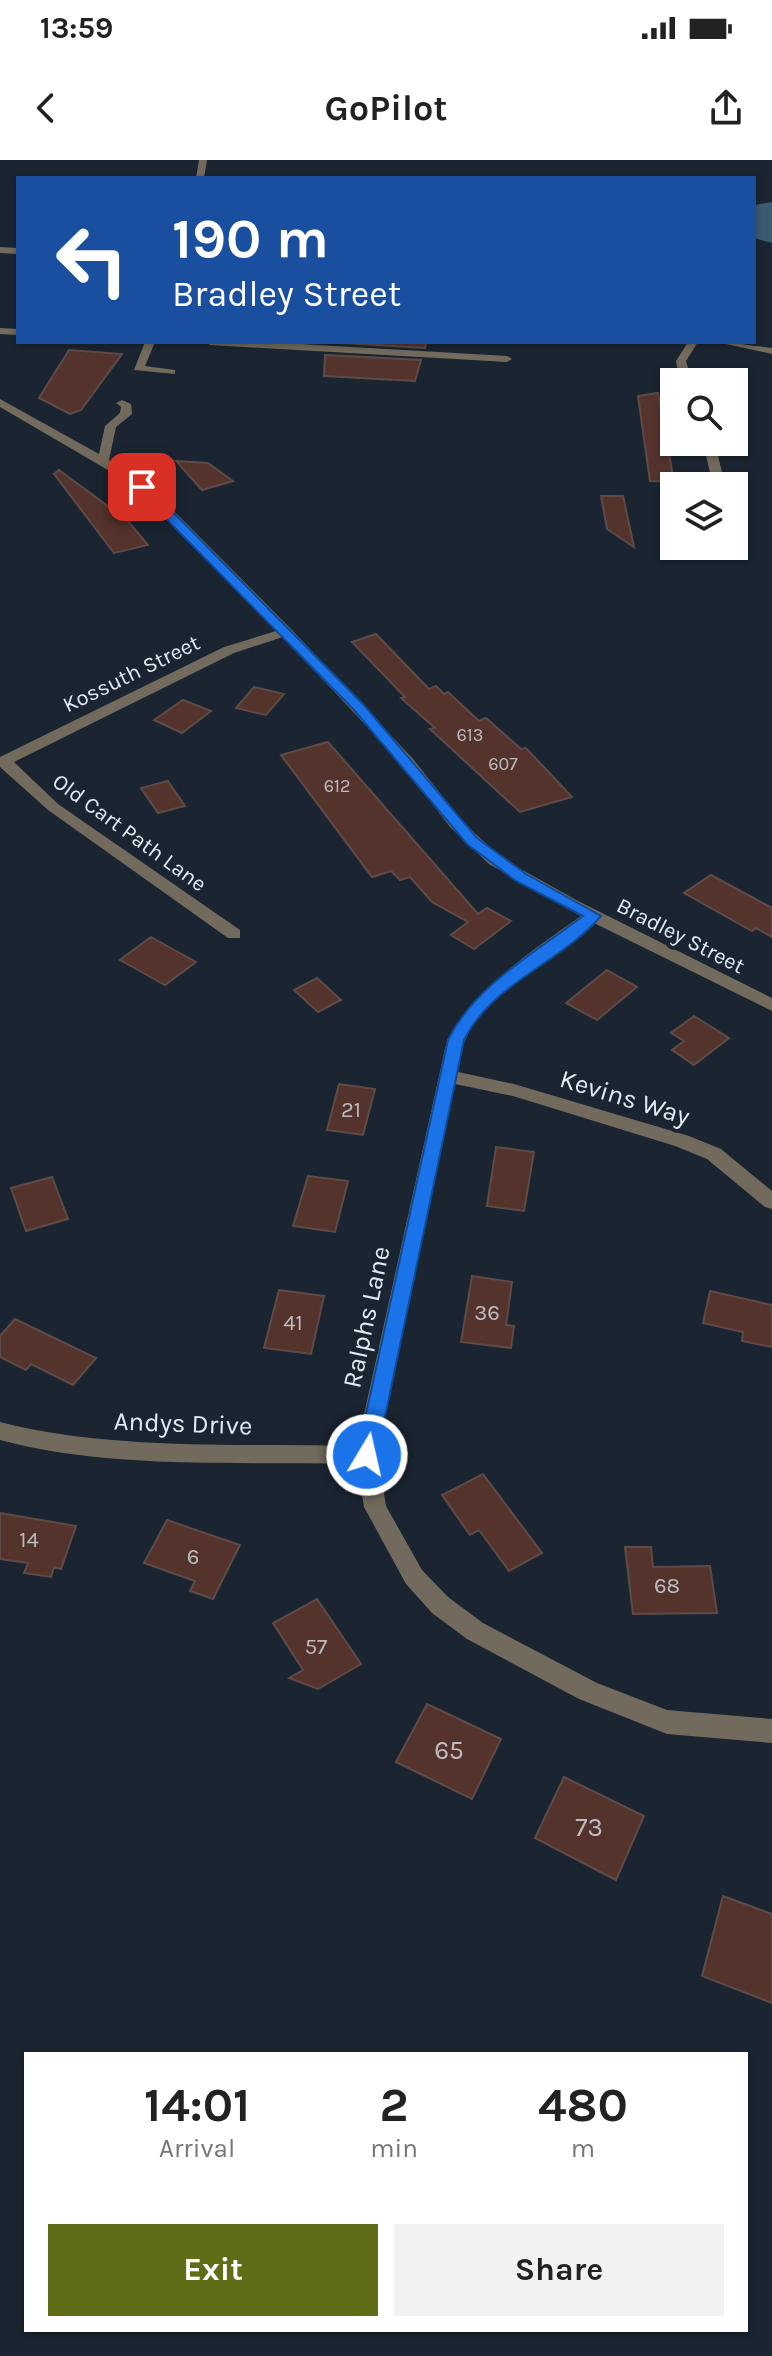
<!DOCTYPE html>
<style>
:root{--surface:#fff;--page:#f2f2f2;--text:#222;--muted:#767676;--accent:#616c17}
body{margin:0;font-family:Karla,sans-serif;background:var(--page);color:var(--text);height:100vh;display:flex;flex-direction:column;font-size:30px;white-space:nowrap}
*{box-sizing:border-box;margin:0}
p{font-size:26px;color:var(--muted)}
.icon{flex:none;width:44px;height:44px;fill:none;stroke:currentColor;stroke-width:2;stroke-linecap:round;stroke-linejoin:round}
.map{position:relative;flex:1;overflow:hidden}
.panel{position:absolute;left:24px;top:1892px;width:724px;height:280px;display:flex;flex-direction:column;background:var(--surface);border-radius:0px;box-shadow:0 2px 6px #0004}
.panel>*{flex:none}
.guide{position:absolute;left:16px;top:16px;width:740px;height:168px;border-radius:0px;box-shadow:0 2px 6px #0004;background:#1a4fa0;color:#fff;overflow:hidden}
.buttons{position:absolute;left:660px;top:208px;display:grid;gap:16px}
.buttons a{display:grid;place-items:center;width:88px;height:88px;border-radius:0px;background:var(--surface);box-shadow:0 2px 6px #0004;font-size:40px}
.pin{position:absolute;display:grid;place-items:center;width:68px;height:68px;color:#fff;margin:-34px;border-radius:16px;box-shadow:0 4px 12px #0006}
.me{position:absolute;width:88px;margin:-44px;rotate:9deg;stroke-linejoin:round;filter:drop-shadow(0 0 6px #0008)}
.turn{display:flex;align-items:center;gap:28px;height:168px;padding:0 24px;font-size:36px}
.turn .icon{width:104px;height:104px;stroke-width:2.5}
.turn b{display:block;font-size:56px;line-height:68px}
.eta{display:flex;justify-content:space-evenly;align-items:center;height:136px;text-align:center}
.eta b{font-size:48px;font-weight:700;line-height:56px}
.action{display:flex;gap:16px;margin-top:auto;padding:16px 24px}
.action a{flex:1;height:92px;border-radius:0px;background:var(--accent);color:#fff;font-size:32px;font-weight:700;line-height:92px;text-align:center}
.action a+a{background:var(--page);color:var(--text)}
.status{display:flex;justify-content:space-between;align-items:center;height:56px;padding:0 40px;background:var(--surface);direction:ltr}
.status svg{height:22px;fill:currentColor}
header{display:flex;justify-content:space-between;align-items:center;height:104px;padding:0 24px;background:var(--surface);font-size:36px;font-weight:700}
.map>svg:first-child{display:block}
.water{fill:#3b5c70}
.building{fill:#54332c;stroke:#5e4b47;stroke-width:2}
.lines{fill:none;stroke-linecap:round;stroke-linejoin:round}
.minor{fill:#726a5c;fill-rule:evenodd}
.route{fill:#1a73e8;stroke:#114b97;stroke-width:2}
.labels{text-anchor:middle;stroke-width:8;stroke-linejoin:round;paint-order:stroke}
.far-number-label{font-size:18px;fill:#bebcc0}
.far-street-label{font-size:22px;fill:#e2eaf2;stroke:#1a2531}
.number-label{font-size:22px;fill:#bebcc0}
.street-label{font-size:26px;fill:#e2eaf2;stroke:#1a2531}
.near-number-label{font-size:26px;fill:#bebcc0}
</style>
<div class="status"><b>13:59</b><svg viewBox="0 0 49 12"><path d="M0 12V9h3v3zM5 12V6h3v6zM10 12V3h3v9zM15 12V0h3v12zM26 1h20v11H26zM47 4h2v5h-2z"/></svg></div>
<header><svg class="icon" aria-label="back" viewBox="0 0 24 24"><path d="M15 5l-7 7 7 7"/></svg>GoPilot<svg class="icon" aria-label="share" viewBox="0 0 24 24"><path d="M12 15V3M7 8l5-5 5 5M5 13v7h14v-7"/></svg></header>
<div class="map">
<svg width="772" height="2196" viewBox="0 0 772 2196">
<rect width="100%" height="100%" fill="#1a2531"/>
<path class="water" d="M 772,42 L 772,83 L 754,78 L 754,45 Z"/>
<path class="building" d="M 326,182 L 426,182 L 425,188 Z
M 69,190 L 122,194 L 81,250 L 70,254 L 39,238 Z
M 325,195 L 421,200 L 415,221 L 324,216 Z
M 658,233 L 674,322 L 650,321 L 638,236 Z
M 176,301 L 208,303 L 233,321 L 202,330 Z
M 59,310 L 128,361 L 148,385 L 114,393 L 54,314 Z
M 601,336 L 623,336 L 634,387 L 607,369 Z
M 376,474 L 429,529 L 436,526 L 444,534 L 448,532 L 479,561 L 486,558 L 521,589 L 526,588 L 572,637 L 520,652 L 430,569 L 435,568 L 401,538 L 405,537 L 352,482 Z
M 254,527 L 284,534 L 266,555 L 236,548 Z
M 183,540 L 211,551 L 182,573 L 154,560 Z
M 328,582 L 478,754 L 487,748 L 511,761 L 474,789 L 451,775 L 468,762 L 432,742 L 410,717 L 400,720 L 391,711 L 372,717 L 281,595 Z
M 168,621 L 185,646 L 158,653 L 141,628 Z
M 711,715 L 772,748 L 772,777 L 756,768 L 752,771 L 684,733 Z
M 151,777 L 196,802 L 165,825 L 120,800 Z
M 607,810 L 637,827 L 597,860 L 566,843 Z
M 317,818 L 341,840 L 318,852 L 294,830 Z
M 694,856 L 729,878 L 694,905 L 672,890 L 684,881 L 671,873 Z
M 339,924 L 375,929 L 363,975 L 327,970 Z
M 496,987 L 534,992 L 524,1051 L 487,1046 Z
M 308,1016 L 348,1021 L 335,1072 L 293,1066 Z
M 52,1017 L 68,1059 L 26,1071 L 11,1028 Z
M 472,1116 L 512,1122 L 506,1165 L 514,1166 L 511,1188 L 461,1182 Z
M 279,1130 L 324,1136 L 311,1194 L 264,1188 Z
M 710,1131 L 772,1145 L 772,1187 L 742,1181 L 743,1172 L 703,1163 Z
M 15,1159 L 96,1198 L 73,1225 L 31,1204 L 26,1210 L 0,1197 L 0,1176 Z
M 483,1314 L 542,1393 L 509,1411 L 479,1370 L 470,1375 L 442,1335 Z
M 0,1353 L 76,1366 L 61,1409 L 54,1407 L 51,1417 L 24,1413 L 28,1403 L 0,1399 Z
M 167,1360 L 240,1385 L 213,1439 L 190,1431 L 195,1421 L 144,1403 Z
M 625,1387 L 651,1387 L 653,1407 L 710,1406 L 717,1453 L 633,1454 Z
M 317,1439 L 361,1504 L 318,1529 L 289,1518 L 303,1510 L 273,1463 Z
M 427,1544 L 501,1579 L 472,1639 L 396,1602 Z
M 564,1617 L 644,1656 L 616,1720 L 535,1678 Z
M 723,1736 L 772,1754 L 772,1843 L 702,1816 Z"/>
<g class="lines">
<path class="minor" d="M 199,0 L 207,0 L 204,18 L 196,18 Z
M 0,87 L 18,88 L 18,94 L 0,93 Z
M 0,168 L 18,169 L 18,175 L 0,174 Z
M 145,182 L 155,182 L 145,206 L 175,210 L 175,214 L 134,210 Z
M 205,182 L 266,182 L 507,196 L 512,199 L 507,202 L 210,185 Z
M 688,182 L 698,182 L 686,201 L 692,222 L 680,222 L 676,201 Z
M 725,182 L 772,188 L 772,194 L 726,184 Z
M 0,239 L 99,294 L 105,266 L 120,253 L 121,247 L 116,243 L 122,240 L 131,244 L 132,254 L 116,267 L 109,300 L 133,314 L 158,335 L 291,469 L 413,599 L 462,661 L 501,698 L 578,741 L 772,838 L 772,851 L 594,763 C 554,791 482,833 465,881 C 461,891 460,902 458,912 L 514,924 L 689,976 L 721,989 L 772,1031 L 772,1049 L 765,1047 L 707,999 L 675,986 L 513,936 L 455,924 L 385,1248 L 378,1295 L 386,1346 L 422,1410 L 448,1437 L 483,1463 L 597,1523 L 667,1550 L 772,1559 L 772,1583 L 667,1574 L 579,1539 L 467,1479 L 432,1453 L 406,1424 L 364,1347 L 357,1304 C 242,1301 111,1310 0,1280 L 0,1262 C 112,1291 242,1283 357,1286 L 447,880 C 480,825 530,792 581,756 L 489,704 L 450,667 L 403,605 L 283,477 L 234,493 L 14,602 L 58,644 L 240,770 L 240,778 L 228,778 L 48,650 L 0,607 L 0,597 L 224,487 L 276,471 L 150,341 L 125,320 L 0,247 Z
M 703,282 L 715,282 L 725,326 L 713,326 Z"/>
</g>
<path class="route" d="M 138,325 L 146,325 L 363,544 L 477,678 L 526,714 L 601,756 C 561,803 492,823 464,880 L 377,1295 L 367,1304 L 357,1295 L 448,880 C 474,826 536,792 583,756 L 516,721 L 467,684 L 354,550 L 138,330 Z"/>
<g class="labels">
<g class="far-number-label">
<text x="470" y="581">613</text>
<text x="503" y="610">607</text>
<text x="337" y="632">612</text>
</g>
<g class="far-street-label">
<text transform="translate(131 513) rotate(-26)" y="8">Kossuth Street</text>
<text transform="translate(130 672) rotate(36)" y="8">Old Cart Path Lane</text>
<text transform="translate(681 775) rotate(27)" y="8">Bradley Street</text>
</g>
<g class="number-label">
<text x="351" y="957">21</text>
<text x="487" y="1160">36</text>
<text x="293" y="1170">41</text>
<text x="29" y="1387">14</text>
<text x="193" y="1404">6</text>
<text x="667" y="1433">68</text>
<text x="316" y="1494">57</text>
</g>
<g class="street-label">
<text transform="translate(625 937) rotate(17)" y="9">Kevins Way</text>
<text transform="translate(366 1157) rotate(-78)" y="9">Ralphs Lane</text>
<text transform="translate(183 1263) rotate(2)" y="9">Andys Drive</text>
</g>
<g class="near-number-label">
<text x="449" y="1599">65</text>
<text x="589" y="1676">73</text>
</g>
</g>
</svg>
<div class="buttons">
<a><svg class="icon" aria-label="search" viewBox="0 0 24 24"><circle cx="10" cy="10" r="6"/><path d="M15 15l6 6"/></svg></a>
<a><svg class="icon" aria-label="layers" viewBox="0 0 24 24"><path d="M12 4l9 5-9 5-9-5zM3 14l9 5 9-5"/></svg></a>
</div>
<div class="pin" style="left:142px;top:327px;background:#d93025"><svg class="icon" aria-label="arrive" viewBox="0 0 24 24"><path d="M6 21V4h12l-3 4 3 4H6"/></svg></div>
<svg class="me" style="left:367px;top:1295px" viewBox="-20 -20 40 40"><circle r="17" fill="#1a73e8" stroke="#fff" stroke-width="3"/><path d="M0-11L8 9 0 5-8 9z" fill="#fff"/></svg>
<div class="guide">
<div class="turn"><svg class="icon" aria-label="left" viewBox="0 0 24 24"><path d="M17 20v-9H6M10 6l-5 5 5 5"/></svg><div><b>190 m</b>Bradley Street</div></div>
</div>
<section class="panel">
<div class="eta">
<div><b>14:01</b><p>Arrival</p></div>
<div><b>2</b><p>min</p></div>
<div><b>480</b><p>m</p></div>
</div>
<div class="action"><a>Exit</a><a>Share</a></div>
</section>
</div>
